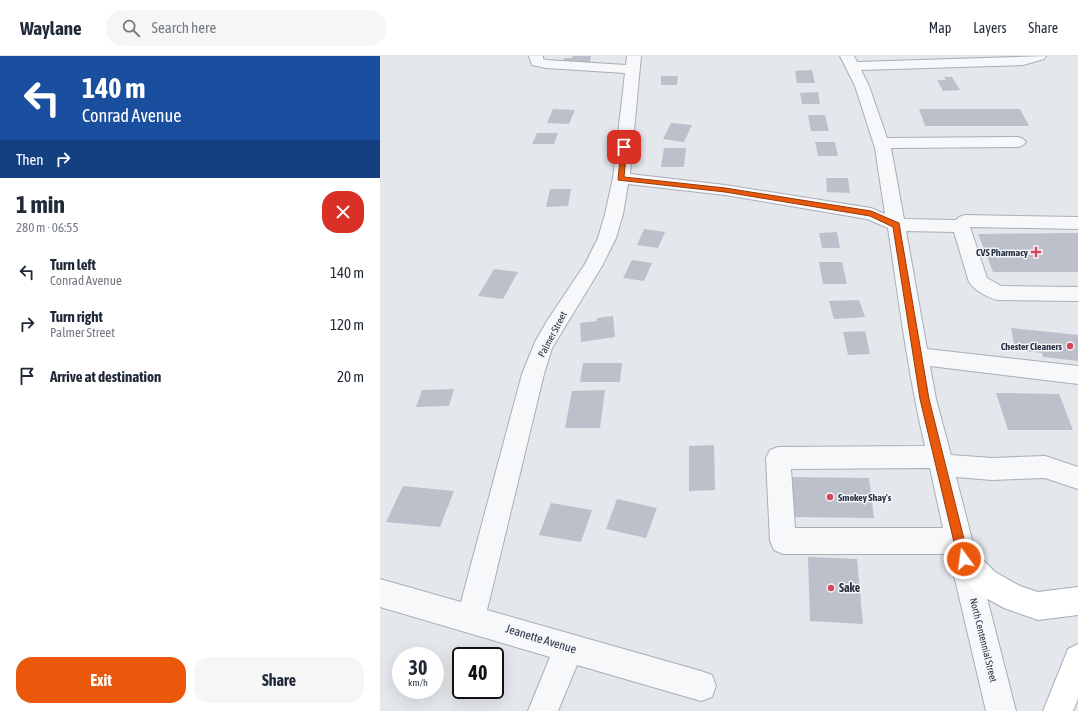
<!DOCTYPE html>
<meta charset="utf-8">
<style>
:root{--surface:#fff;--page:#f6f6f7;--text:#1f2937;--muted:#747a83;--line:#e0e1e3;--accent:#ea580c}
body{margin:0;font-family:"Asap Condensed",sans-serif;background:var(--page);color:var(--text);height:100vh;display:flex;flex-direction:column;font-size:15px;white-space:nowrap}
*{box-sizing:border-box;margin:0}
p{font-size:13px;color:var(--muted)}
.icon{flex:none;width:22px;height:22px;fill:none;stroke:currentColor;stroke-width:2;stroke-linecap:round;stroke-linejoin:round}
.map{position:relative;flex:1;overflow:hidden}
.panel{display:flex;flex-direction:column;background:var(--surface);width:380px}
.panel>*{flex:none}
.banner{background:#1a4fa0;color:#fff;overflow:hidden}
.speed{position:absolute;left:12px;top:591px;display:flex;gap:8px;font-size:20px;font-weight:700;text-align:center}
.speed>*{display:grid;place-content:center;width:52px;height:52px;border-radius:50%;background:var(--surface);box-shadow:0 4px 16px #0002;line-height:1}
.speed small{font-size:10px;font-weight:400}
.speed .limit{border:2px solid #111;border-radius:6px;background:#fff;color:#111}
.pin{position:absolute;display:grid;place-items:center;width:34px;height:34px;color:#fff;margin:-17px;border-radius:8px;box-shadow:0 2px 6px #0006}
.me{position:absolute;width:44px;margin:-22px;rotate:346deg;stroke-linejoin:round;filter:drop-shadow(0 0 3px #0008)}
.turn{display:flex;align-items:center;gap:14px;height:84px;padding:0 16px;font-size:18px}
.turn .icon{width:52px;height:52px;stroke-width:2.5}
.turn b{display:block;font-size:28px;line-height:34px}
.then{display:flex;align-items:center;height:38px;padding:0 16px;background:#0003;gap:8px;font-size:15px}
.round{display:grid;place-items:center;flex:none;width:42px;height:42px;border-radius:16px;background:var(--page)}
.headline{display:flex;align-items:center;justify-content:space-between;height:68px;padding:0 16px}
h1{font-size:24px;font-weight:700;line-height:30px}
.action{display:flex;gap:8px;margin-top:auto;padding:8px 16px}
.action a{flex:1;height:46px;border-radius:16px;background:var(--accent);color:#fff;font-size:16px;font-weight:700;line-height:46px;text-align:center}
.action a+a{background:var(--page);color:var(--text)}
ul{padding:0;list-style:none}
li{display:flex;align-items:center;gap:12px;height:52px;padding:0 16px}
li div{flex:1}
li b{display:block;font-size:15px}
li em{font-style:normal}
header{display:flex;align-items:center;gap:24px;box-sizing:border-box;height:56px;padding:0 20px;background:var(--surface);border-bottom:1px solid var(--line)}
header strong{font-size:19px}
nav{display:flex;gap:22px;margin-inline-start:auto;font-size:14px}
.search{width:280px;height:36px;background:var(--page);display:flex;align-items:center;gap:10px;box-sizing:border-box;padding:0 14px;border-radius:16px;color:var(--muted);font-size:15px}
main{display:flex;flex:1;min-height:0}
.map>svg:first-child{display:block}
.building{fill:#bbc0ca}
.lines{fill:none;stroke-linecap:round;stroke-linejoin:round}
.minor-casing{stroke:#a9aeb7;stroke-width:2}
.major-casing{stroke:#a3abb8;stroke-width:2}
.minor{fill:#f7f8fa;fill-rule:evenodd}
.major{fill:#fff;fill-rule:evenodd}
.route{fill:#ea580c;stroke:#983908}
.poi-dot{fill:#d1495b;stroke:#f4f6f9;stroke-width:1.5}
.labels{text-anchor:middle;stroke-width:3;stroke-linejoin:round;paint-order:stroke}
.poi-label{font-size:10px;font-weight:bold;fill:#2b3445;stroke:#f4f6f9;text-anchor:end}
.street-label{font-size:10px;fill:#2b3445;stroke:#f4f6f9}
.near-poi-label{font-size:12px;font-weight:bold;fill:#2b3445;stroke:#f4f6f9;text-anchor:start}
.near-street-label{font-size:12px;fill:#2b3445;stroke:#f4f6f9}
</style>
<header>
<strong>Waylane</strong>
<div class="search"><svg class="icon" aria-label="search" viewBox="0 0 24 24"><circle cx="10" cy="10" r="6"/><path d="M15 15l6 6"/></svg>Search here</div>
<nav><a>Map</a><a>Layers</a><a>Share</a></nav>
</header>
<main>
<section class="panel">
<div class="banner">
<div class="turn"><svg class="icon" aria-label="left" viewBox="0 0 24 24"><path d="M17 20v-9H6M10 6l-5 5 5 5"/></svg><div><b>140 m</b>Conrad Avenue</div></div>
<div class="then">Then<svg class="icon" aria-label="right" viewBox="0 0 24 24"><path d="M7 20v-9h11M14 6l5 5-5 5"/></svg></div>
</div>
<div class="headline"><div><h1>1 min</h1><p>280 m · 06:55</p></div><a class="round" style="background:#d93025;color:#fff"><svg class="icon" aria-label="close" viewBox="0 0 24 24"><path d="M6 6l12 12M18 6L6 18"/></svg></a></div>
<ul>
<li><svg class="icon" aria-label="left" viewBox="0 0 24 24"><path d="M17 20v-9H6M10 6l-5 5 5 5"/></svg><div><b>Turn left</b><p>Conrad Avenue</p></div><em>140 m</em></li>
<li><svg class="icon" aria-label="right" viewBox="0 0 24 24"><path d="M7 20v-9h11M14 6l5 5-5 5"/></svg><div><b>Turn right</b><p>Palmer Street</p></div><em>120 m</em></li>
<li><svg class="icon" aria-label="arrive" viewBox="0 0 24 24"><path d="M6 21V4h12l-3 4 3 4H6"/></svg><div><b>Arrive at destination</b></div><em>20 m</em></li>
</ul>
<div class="action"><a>Exit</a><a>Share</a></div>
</section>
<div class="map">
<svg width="698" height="655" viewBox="0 0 698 655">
<rect width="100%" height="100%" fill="#e4e7ec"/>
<path class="building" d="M 193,0 L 211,0 L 210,6 L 183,6 L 184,2 L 192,2 Z
M 432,14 L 435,27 L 417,27 L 415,15 Z
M 281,20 L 298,20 L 297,29 L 281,29 Z
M 564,21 L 572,21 L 580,34 L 563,35 L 557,24 L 566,24 Z
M 438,36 L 440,48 L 422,48 L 420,37 Z
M 173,53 L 195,54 L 189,68 L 167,67 Z
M 539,53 L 640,53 L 649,70 L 545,70 Z
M 428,59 L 445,59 L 449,75 L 431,75 Z
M 291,67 L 312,69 L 304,86 L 283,83 Z
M 157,77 L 178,77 L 174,88 L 152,88 Z
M 435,86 L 455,86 L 458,100 L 438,100 Z
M 284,92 L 306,92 L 304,111 L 281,111 Z
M 446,122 L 468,122 L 470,137 L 447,136 Z
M 170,133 L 191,133 L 188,150 L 166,151 Z
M 264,173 L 285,176 L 278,192 L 257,189 Z
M 457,176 L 460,192 L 442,192 L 439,177 Z
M 698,177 L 698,216 L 613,216 L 598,178 Z
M 252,204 L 272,207 L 264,225 L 243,222 Z
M 439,206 L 462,206 L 467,228 L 443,228 Z
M 114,213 L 138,216 L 123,243 L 98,240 Z
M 479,244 L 485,261 L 454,263 L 449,245 Z
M 233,260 L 235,281 L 201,286 L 200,267 L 217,265 L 217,262 Z
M 631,272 L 698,279 L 698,305 L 663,301 L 662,297 L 635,294 Z
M 485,275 L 490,298 L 468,299 L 463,276 Z
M 203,307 L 242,307 L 240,326 L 200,326 Z
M 74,333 L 69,350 L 36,351 L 42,334 Z
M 225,334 L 220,372 L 185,372 L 192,335 Z
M 616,337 L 679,338 L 693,374 L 628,374 Z
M 334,389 L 335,434 L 309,435 L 309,390 Z
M 408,421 L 489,422 L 494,462 L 410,461 Z
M 23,430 L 74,435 L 60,471 L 6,466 Z
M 237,443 L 277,452 L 266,482 L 226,473 Z
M 171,447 L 212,454 L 201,486 L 159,479 Z
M 428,501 L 477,503 L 483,568 L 430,565 Z"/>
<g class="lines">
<defs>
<path id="minor" d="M 149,0 L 163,0 L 163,3 L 166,4 L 246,9 L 247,0 L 261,0 L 250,118 L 345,129 L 491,152 L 505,158 L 495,92 L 475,30 L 460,0 L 474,0 L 477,6 L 666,0 L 664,3 L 643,9 L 481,14 L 489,30 L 507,82 L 638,81 L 643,83 L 646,86 L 643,89 L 638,91 L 511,92 L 524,163 L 576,164 L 579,161 L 585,159 L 698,161 L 698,173 L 590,171 L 607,222 L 621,230 L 698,231 L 698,245 L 617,244 C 607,241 595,235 589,226 L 574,176 L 526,175 L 547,293 L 698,310 L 698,328 L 550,310 L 556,343 L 571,399 L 612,402 L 665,400 L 698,411 L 698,433 L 665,422 L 612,424 L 576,421 L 636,655 L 606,655 L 569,498 L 403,498 L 394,494 L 390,485 L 386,402 L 390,394 L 398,391 L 545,390 C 528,318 519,246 508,172 L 487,163 L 345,139 L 248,128 L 243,158 L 236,182 L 222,210 L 172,292 L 164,318 L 107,554 L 321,615 L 332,619 L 336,630 L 332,641 L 321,645 L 197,609 L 178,655 L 148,655 L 170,601 L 0,551 L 0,523 L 81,546 L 142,318 L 155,286 L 167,265 L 205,208 L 218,182 L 225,158 L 233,122 L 245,17 L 166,12 L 152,9 ZM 550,412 L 563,472 L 415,472 L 411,413 Z"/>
<path id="major" d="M 584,490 L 593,494 L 615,516 L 640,530 L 658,536 L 698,531 L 698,559 L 658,564 L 624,552 L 595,536 L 575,512 L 571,503 L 575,494 Z
M 698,588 L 698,643 L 693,655 L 663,655 L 688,593 Z"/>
</defs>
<use href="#minor" class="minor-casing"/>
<use href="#major" class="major-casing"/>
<use href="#minor" class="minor"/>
<use href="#major" class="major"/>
</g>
<path class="route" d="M 244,89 L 247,91 L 244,121 L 345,132 L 491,155 L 519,167 L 549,343 L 589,503 L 588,507 L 584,508 L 580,507 L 578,503 L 540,343 L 513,171 L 490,160 L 345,136 L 238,124 L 241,91 Z"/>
<g class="poi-dot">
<path d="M654 190h4v4h4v4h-4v4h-4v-4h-4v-4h4z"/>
<circle cx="690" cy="290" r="4"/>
<circle cx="450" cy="441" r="4"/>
<circle cx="451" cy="532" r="4"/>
</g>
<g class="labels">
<g class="poi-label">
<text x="648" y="200">CVS Pharmacy</text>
<text x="682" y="294">Chester Cleaners</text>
<text x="458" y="445" text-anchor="start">Smokey Shay's</text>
</g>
<g class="street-label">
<text transform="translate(172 278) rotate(-62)" y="4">Palmer Street</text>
<text transform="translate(604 584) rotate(76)" y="4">North Centennial Street</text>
</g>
<g class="near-poi-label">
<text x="459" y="536">Sake</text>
</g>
<g class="near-street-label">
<text transform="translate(161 583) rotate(17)" y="4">Jeanette Avenue</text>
</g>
</g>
</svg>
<div class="speed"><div>30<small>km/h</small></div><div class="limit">40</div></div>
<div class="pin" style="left:244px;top:91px;background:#d93025"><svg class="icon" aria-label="arrive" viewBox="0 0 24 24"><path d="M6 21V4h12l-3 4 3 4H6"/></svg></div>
<svg class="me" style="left:584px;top:503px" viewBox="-20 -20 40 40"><circle r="17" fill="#ea580c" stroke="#fff" stroke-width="3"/><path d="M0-11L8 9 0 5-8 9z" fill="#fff"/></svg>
</div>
</main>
